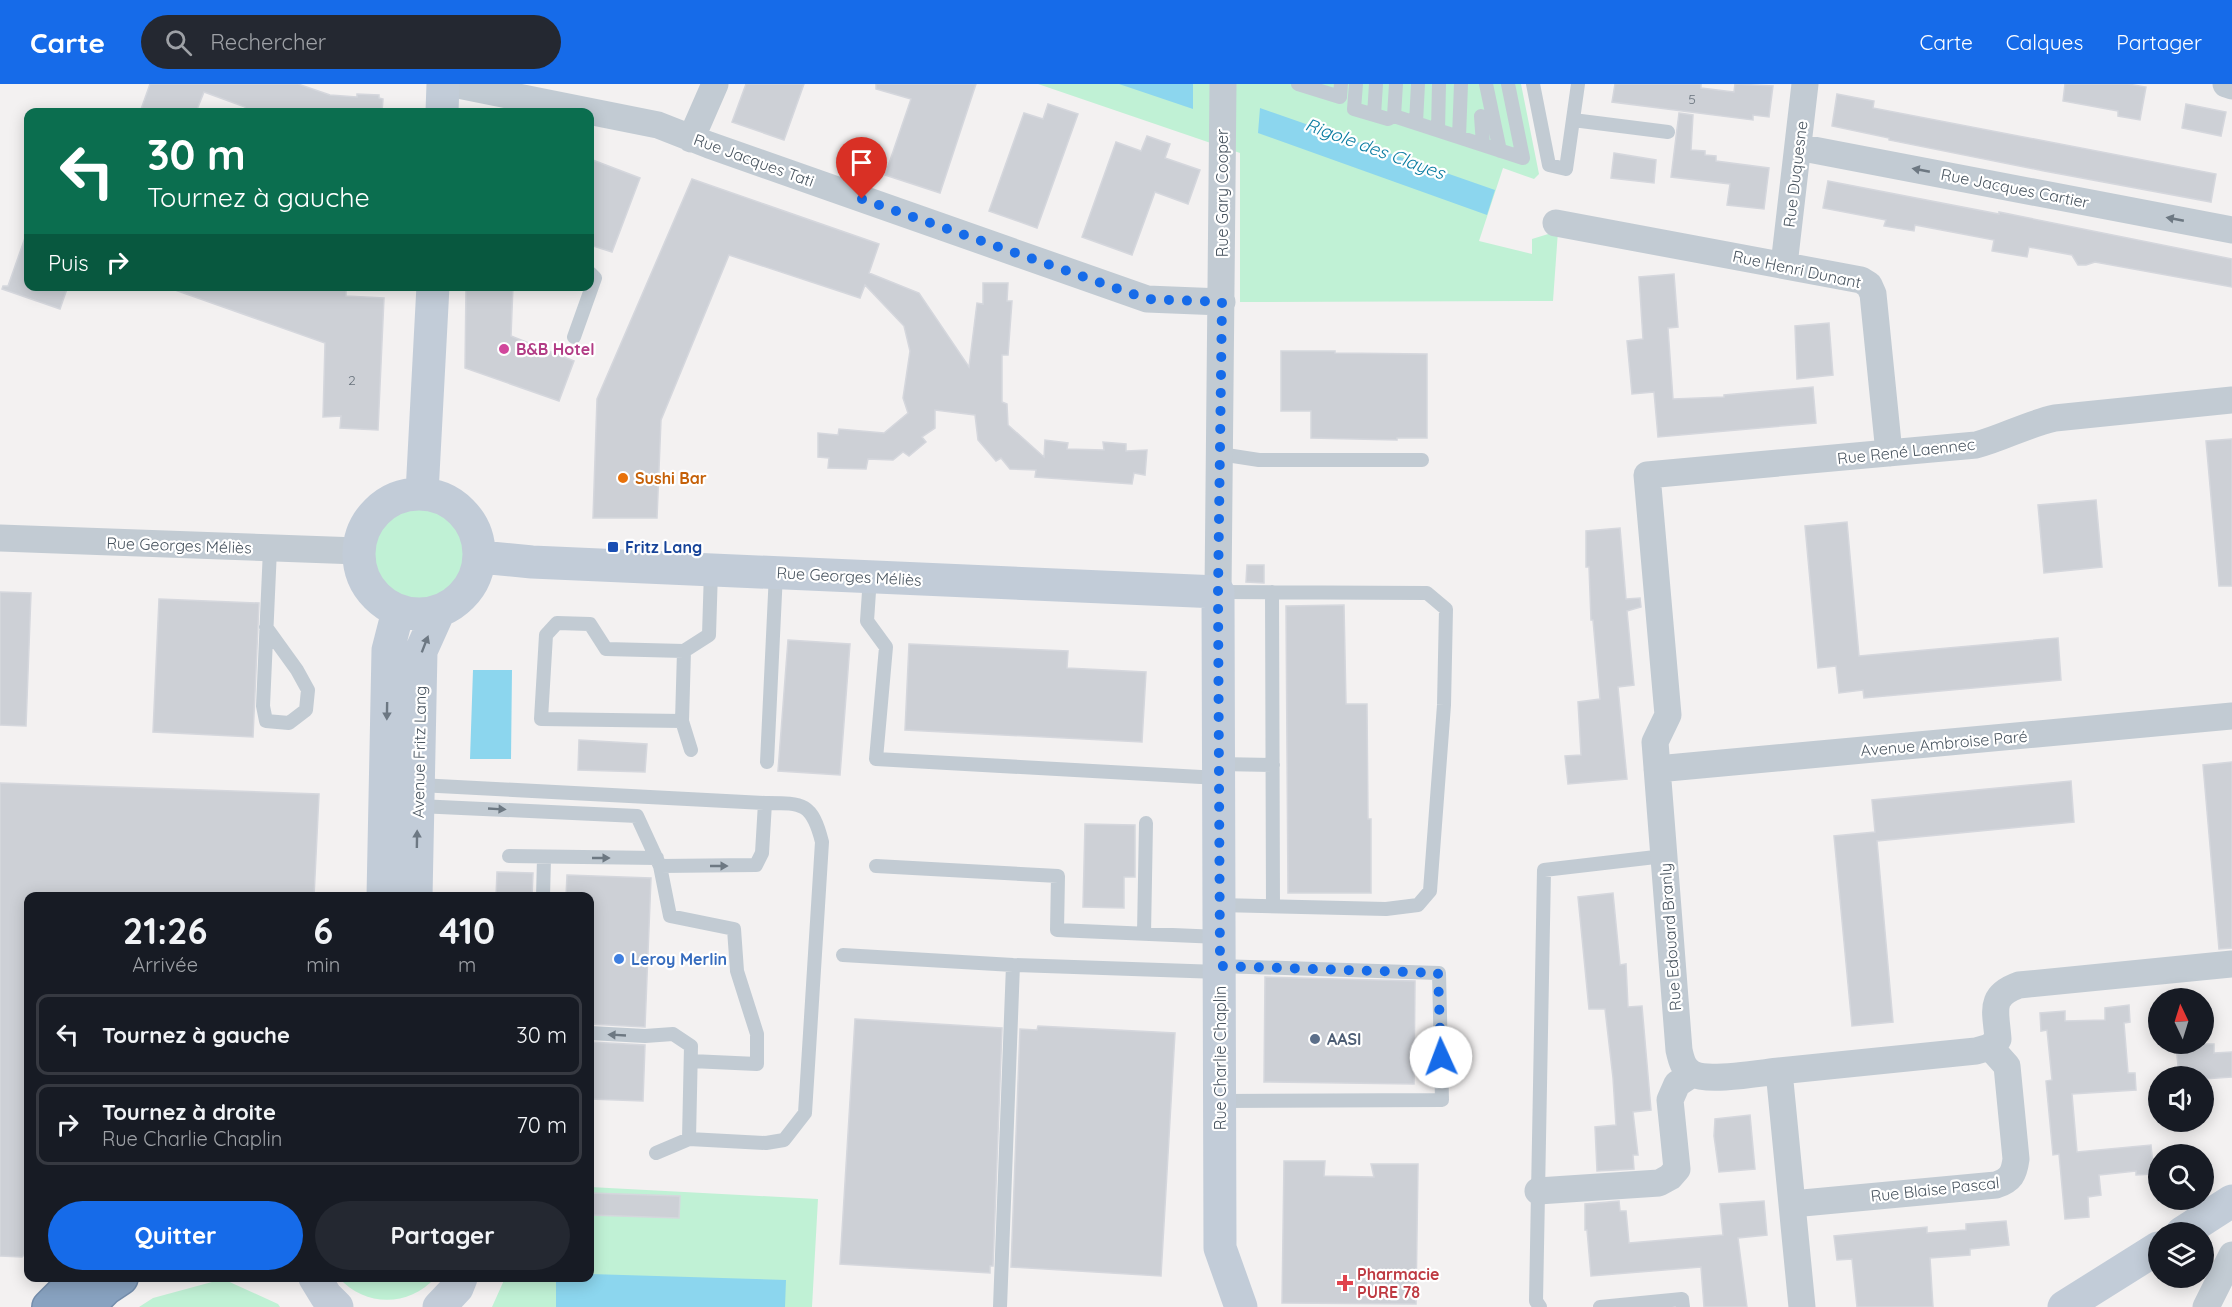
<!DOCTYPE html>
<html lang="fr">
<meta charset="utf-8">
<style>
:root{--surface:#171b24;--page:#242831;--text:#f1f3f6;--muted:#9ea1a6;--line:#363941;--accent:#166be9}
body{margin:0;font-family:Quicksand,sans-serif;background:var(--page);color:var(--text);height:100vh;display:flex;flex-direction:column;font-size:22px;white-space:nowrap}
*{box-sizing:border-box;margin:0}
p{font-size:20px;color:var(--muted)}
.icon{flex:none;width:33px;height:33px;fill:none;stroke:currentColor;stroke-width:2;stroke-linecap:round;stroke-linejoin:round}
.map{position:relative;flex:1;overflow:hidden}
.drawer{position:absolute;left:24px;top:808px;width:570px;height:390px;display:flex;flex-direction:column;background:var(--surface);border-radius:12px;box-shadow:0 3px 15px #0003}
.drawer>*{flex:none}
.guide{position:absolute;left:24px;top:24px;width:570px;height:183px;border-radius:12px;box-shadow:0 3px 15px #0003;background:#0b6e4f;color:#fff;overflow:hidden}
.needle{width:39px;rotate:356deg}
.fabs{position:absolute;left:2148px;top:904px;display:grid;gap:12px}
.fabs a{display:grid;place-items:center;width:66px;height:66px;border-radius:50%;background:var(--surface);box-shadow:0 3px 15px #0003;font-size:30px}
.pin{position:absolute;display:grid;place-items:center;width:51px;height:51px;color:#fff;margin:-62px -26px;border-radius:50% 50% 50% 0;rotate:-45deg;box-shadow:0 0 6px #0007}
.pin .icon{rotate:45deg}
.me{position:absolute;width:66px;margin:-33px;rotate:358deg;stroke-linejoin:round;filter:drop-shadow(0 0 4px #0008)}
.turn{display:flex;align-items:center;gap:21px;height:126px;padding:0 24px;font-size:27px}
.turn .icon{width:78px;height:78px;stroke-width:2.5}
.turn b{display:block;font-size:42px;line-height:51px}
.then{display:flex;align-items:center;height:57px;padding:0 24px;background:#0003;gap:12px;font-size:22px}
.eta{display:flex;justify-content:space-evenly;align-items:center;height:102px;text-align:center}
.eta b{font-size:36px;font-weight:800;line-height:42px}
.button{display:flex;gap:12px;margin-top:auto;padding:12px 24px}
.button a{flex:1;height:69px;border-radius:36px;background:var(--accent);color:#fff;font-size:24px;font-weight:800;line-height:69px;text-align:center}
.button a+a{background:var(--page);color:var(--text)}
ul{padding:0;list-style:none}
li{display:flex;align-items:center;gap:18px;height:81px;margin:0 12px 9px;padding:0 12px;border:3px solid var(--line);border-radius:12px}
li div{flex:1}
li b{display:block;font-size:22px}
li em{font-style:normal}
header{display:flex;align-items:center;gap:36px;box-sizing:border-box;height:84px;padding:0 30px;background:var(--accent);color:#fff}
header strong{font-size:28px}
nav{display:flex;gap:33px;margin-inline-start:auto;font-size:21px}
.search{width:420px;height:54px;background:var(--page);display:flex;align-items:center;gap:15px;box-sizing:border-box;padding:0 21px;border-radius:33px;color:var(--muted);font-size:22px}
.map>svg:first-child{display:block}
.green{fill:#c0f1d5}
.water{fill:#8cd6ee}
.building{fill:#cdd0d6;stroke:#d5d7dd;stroke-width:1.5}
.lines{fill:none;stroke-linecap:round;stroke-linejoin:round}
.highway-casing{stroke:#748dac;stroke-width:36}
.lane{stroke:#c2cbd3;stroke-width:14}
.street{stroke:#c2cbd3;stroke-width:27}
.secondary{stroke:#c2ccd8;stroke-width:33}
.highway{stroke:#88a2c0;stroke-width:33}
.oneway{fill:#6d7882}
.oneway2{fill:#6d7883}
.route{stroke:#166be9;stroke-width:10;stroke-dasharray:0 18}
.hotel-dot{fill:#d1479c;stroke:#fff;stroke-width:2}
.food-dot{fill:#e8710a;stroke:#fff;stroke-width:2}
.transit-dot{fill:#1a4fb4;stroke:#fff;stroke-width:2}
.shop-dot{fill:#3f7fe0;stroke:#fff;stroke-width:2}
.service-dot{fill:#5c6f8a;stroke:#fff;stroke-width:2}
.health-dot{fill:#e0444e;stroke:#fff;stroke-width:2}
.labels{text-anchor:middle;stroke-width:4.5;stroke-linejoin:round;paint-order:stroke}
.number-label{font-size:14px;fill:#69737d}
.street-label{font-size:16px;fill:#48545f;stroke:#fff}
.hotel-label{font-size:16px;font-weight:bold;fill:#b23c85;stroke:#fff;text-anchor:start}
.food-label{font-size:16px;font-weight:bold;fill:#c56008;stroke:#fff;text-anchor:start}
.transit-label{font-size:16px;font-weight:bold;fill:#164399;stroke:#fff;text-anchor:start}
.shop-label{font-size:16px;font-weight:bold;fill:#366cbe;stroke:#fff;text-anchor:start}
.service-label{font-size:16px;font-weight:bold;fill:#4e5e75;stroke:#fff;text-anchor:start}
.health-label{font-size:16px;font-weight:bold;fill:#be3a42;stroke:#fff;text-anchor:start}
.water-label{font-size:18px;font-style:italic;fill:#0b7ca1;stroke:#fff}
</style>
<header>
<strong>Carte</strong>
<div class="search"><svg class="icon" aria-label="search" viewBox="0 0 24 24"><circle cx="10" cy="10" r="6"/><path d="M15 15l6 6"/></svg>Rechercher</div>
<nav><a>Carte</a><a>Calques</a><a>Partager</a></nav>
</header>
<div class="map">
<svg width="2232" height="1223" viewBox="0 0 2232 1223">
<rect width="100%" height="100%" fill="#f3f1f1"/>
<path class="green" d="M 1038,0 L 1521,0 L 1539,90 L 1534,95 L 1503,84 L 1479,157 L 1532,170 L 1532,155 L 1558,147 L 1553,217 L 1240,218 L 1240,69 Z
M366 471a50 50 0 1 1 100 0a50 50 0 1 1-100 0Z
M 590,1103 L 818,1115 L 812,1223 L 492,1223 L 505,1194 L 590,1194 Z
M 339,1194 L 435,1194 C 409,1223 365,1223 339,1194 Z
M 223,1195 L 278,1220 L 280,1223 L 139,1223 L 153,1214 Z"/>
<path class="water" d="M 1119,0 L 1193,0 L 1193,25 Z
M 1260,24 L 1495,106 L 1487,131 L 1258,49 Z
M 473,586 L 512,586 L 511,675 L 470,675 Z
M 590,1190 L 786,1196 L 785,1223 L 556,1223 L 556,1194 L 590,1194 Z"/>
<path class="building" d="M 150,0 L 298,0 L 330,11 L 357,13 L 357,10 L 379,11 L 379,14 L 383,15 L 382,28 L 244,28 L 245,23 L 204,8 L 196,28 L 140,28 Z
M 746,0 L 804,0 L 784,56 L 732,38 Z
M 876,0 L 976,0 L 940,109 L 885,91 L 911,15 L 876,5 Z
M 1615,0 L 1701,0 L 1701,4 L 1734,8 L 1735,0 L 1773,2 L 1769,33 L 1753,31 L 1753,36 L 1612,18 Z
M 2065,0 L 2128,0 L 2146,3 L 2140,36 L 2118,32 L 2118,27 L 2063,17 Z
M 1837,10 L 1874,17 L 1873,24 L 2216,90 L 2211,118 L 2044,87 L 1889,56 L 1889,54 L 1832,42 Z
M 1048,20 L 1078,30 L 1037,144 L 989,127 L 1024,29 L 1043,35 Z
M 2186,20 L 2226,28 L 2221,52 L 2182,44 Z
M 1679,29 L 1693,31 L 1691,66 L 1705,67 L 1705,71 L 1716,72 L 1716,77 L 1769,84 L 1764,125 L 1727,121 L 1730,100 L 1671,93 Z
M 1147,52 L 1170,60 L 1165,74 L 1200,86 L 1188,120 L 1155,108 L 1132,171 L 1082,153 L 1116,58 L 1141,67 Z
M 1614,69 L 1656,76 L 1654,99 L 1611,94 Z
M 590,75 L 640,94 L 612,168 L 590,161 Z
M 692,95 L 879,160 L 869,189 L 919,209 L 969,283 L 977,219 L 983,220 L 983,199 L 1008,199 L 1007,217 L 1012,217 L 1008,271 L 1002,271 L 1002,318 L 1007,320 L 1008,341 L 1044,373 L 1045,356 L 1068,359 L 1067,365 L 1104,366 L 1103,358 L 1126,360 L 1126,367 L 1147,366 L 1145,391 L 1134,389 L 1132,400 L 1035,393 L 1036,386 L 1010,385 L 1001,374 L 996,377 L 978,356 L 975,331 L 935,326 L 935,344 L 922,353 L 926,358 L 909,372 L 903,368 L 893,376 L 868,375 L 866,385 L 828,384 L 829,374 L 818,373 L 818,349 L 838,351 L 839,345 L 884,349 L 908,329 L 903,314 L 910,267 L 904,242 L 865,201 L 860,214 L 729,171 L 661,336 L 657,434 L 593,434 L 597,315 Z
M 1828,97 L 1999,130 L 1999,128 L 2232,175 L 2232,203 L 2095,178 L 2086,181 L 2078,181 L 2072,171 L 2029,163 L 2027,173 L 1992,167 L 1994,156 L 1915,141 L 1914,147 L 1884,142 L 1886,136 L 1823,124 Z
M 26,151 L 28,152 L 28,202 L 68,202 L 60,225 L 2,205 L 3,202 L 8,202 Z
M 1674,190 L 1678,243 L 1668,244 L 1673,315 L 1724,313 L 1724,311 L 1813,303 L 1816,339 L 1658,353 L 1654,308 L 1632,310 L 1627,257 L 1643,255 L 1639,193 Z
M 172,202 L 346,202 L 346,212 L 384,214 L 378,346 L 340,344 L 341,332 L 323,333 L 325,259 L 172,205 Z
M 466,202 L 513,202 L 511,252 L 574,277 L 559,317 L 465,284 Z
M 1829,239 L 1833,291 L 1797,295 L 1795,242 Z
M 1281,267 L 1335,267 L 1335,269 L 1427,270 L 1427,354 L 1397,354 L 1397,356 L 1311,354 L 1311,327 L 1281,327 Z
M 2232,355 L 2232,502 L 2219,502 L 2206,357 Z
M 2096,416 L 2102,483 L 2044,489 L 2038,421 Z
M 1847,438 L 1859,572 L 2058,554 L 2061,596 L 1864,614 L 1863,606 L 1839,609 L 1836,582 L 1818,584 L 1805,442 Z
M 1620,444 L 1626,515 L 1640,514 L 1641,523 L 1627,527 L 1634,601 L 1618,603 L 1627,695 L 1568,700 L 1565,672 L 1581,671 L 1578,618 L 1600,615 L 1593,536 L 1591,536 L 1589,483 L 1586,483 L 1586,447 Z
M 1247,481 L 1264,481 L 1264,499 L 1246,498 Z
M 0,508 L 31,509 L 26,642 L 0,641 Z
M 159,515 L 259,519 L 253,653 L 153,648 Z
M 1344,521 L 1346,620 L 1367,620 L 1368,735 L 1371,735 L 1371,809 L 1288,809 L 1286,522 Z
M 788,556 L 850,560 L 840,691 L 778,687 Z
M 909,560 L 1068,567 L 1067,584 L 1146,588 L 1142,658 L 905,646 Z
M 579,656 L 647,660 L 645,688 L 578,686 Z
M 2232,678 L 2232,864 L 2219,865 L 2203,681 Z
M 2071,697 L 2074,738 L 1877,757 L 1893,938 L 1852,942 L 1834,752 L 1875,748 L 1872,716 Z
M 0,699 L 319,710 L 314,813 L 28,813 L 28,1167 L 22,1173 L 0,1172 Z
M 1085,740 L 1135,741 L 1135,793 L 1124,793 L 1124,824 L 1083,823 Z
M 497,788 L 533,789 L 532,813 L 496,813 Z
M 567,791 L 651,794 L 645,943 L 590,940 L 590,813 L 566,813 Z
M 1613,809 L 1620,881 L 1626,880 L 1628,923 L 1642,922 L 1651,1026 L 1633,1028 L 1638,1071 L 1633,1071 L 1634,1085 L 1597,1087 L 1595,1043 L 1616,1041 L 1613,994 L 1605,925 L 1589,925 L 1578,813 Z
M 1265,893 L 1415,897 L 1414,1000 L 1264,998 Z
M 2129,921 L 2130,938 L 2124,939 L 2128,989 L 2135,989 L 2136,1006 L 2072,1010 L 2077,1068 L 2151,1061 L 2154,1090 L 2136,1091 L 2136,1087 L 2099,1091 L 2101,1111 L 2088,1113 L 2089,1133 L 2065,1135 L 2059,1070 L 2053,1071 L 2046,997 L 2052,996 L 2047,946 L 2041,947 L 2040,929 L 2065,927 L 2065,937 L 2105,936 L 2105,924 Z
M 855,935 L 1002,944 L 993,1182 L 990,1182 L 990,1189 L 840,1180 Z
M 1038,942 L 1175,949 L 1161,1192 L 1011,1183 L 1020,945 L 1037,946 Z
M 590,958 L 645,961 L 643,1017 L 590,1015 Z
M 2176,960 L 2214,960 L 2214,969 L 2232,968 L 2232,993 L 2204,995 L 2204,993 L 2179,993 Z
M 1750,1031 L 1755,1085 L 1719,1088 L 1714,1052 L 1715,1035 Z
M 1284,1077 L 1325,1077 L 1324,1092 L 1374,1093 L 1371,1080 L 1418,1080 L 1416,1220 L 1282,1219 Z
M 590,1109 L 680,1112 L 679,1134 L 590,1131 Z
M 1619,1117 L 1620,1127 L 1626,1127 L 1629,1159 L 1723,1151 L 1720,1120 L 1764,1117 L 1767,1151 L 1738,1154 L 1747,1223 L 1704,1223 L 1701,1183 L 1591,1192 L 1587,1146 L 1585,1146 L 1585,1120 Z
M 2006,1137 L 2009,1161 L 1970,1165 L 1970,1171 L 1930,1174 L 1933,1223 L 1857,1223 L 1852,1175 L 1837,1176 L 1834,1152 L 1927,1143 L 1927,1149 L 1966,1146 L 1966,1140 Z"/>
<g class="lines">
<defs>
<path id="highway" d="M 49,1223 L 78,1194
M 87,1223 L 106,1204 L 121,1194"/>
</defs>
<use href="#highway" class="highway-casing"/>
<path class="lane" d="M 1298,0 L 1340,13 L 1341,0
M 1356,0 L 1354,25 L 1388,35 L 1394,32
M 1396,0 L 1394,32 L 1523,74 L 1508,0
M 1486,0 L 1500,67
M 1533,0 L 1549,81 L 1566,85 L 1578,0
M 1374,31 L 1376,0
M 1481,32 L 1483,61
M 1573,36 L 1668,48
M 1416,39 L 1418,0
M 1438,46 L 1439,0
M 1459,53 L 1461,0
M 574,253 L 595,194 L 590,189
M 1220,370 L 1259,376 L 1422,376
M 870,493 L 867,537 L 886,563 L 876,675 L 1219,694
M 1218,508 L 1427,509 L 1446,525 L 1444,621 L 1430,807 L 1418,821 L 1386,825 L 1219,821
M 1272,508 L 1273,822
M 266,543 L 297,586 L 308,606 L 306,626 L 289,639 L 266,637 L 263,622 L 270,465
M 682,637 L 541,635 L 546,551 L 557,539 L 590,540 L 606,565 L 684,567
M 691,666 L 682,637 L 684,567 L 709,551 L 711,486
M 767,678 L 776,489
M 1219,680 L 1273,681
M 419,701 L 765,719 C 802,719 812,718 822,758 L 805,1029 L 784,1056 L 766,1059 L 689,1055 L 656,1069
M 418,722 L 637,732 L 660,782 L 670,832 L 734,845 L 737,887 L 757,950 L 757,980 L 691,977
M 509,772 L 657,774
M 660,782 L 756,781 L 762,769 L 765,719
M 876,782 L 1058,792 L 1057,846 L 1219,853
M 543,813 L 544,774
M 1144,850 L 1146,739
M 843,871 L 1013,881 L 1219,888
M 1220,882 L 1439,889 L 1442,1016 L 1220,1017
M 590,949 L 645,952 L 673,950 L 691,962 L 689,1055
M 1000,1223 L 1013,881
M 1540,1223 L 1536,1217 L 1544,786 L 1664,772
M 1600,1223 L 1682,1215 L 1683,1223"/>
<path class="street" d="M 453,0 L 658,41 L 709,61 L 1147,215 L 1222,218
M 2226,0 L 2232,2
M 691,55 L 715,0
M 1798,63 L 2232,146
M 1556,139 L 1861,196 L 1869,201 L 1873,210 L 1889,369
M 1784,181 L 1805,0
M 0,454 L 358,467
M 1218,508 L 1223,0
M 1657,685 L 2232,632
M 1779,987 L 1976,967 L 1990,963 L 1998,955 C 1996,927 1988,912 2019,901 L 2232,880
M 1538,1107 L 1659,1099 L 1670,1093 L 1677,1085 L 1670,1016 L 1677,1000 L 1692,990
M 1792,1120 L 1996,1101 C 2011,1096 2014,1090 2016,1075 L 2007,982 L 1990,963
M 1802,1223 L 1779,987 C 1760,989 1708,998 1693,990 C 1683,985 1681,975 1679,966 L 1655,658 L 1668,631 L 1647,391 L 1976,361 C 2003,354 2027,340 2055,334 L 2232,316
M 2206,1223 L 2232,1171"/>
<path class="secondary" d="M 442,28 L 443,0
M 422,409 L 433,202
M359 470a60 60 0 1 1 120 0a60 60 0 1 1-120 0Z
M 480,473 L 532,478 L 1218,508 L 1220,1164 L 1241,1223
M 383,813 L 388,566 L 398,527
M 416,813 L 421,567 L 439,527
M 2182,1149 L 2232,1117
M 315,1194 L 326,1212 L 337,1223
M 439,1223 L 457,1204 L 461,1194
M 2064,1223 L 2158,1164"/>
<use href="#highway" class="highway"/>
</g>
<defs><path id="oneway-solid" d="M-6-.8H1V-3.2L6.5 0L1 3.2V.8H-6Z" transform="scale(1.5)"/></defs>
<g class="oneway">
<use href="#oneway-solid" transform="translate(1921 86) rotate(-169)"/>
<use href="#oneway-solid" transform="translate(2175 135) rotate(-169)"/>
<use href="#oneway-solid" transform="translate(497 725) rotate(3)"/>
<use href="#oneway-solid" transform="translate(601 774)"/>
<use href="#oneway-solid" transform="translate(719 782)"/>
<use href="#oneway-solid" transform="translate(617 951) rotate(-177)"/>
</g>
<g class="oneway2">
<use href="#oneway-solid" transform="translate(425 560) rotate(-69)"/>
<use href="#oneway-solid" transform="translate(387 627) rotate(91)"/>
<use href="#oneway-solid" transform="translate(417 755) rotate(-89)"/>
</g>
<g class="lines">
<path class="route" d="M 862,115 L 1147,215 L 1222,218 L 1218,508 L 1220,882 L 1438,889 L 1441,973"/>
</g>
<circle class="hotel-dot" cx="504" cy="265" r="6"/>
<circle class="food-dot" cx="623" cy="394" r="6"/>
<rect class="transit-dot" x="607" y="457" width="12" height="12" rx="3"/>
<circle class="shop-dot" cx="619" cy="875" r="6"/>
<circle class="service-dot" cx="1315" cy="955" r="6"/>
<path class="health-dot" d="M1342 1190h6v6h6v6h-6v6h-6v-6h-6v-6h6z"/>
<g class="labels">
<g class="number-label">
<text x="1692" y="20">5</text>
<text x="352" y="301">2</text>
</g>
<g class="street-label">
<text transform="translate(754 76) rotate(20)" y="6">Rue Jacques Tati</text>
<text transform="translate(1795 90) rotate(-83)" y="6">Rue Duquesne</text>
<text transform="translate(2015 104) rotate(11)" y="6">Rue Jacques Cartier</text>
<text transform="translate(1222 109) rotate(-90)" y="6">Rue Gary Cooper</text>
<text transform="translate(1797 185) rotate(12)" y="6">Rue Henri Dunant</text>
<text transform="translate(1906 367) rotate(-6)" y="6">Rue René Laennec</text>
<text transform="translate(179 461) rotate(2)" y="6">Rue Georges Méliès</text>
<text transform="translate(849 492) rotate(3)" y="6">Rue Georges Méliès</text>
<text transform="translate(1944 659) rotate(-5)" y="6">Avenue Ambroise Paré</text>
<text transform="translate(419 668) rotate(-89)" y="6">Avenue Fritz Lang</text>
<text transform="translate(1670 853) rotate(-94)" y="6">Rue Edouard Branly</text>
<text transform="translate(1220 974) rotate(-90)" y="6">Rue Charlie Chaplin</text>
<text transform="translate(1935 1105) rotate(-6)" y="6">Rue Blaise Pascal</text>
</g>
<g class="hotel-label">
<text x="516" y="271">B&amp;B Hotel</text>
</g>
<g class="food-label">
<text x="635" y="400">Sushi Bar</text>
</g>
<g class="transit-label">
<text x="625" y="469">Fritz Lang</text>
</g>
<g class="shop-label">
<text x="631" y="881">Leroy Merlin</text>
</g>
<g class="service-label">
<text x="1327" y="961">AASI</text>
</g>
<g class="health-label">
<text x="1357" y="1196">Pharmacie<tspan x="1357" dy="18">PURE 78</tspan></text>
</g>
<g class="water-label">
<text transform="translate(1375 65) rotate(20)" y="6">Rigole des Clayes</text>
</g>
</g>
</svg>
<div class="fabs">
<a><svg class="needle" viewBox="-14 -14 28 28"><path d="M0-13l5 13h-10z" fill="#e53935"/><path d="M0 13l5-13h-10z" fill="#9ea1a6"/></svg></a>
<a><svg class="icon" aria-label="sound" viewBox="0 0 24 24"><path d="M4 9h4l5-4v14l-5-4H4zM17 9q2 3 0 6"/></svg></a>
<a><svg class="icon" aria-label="search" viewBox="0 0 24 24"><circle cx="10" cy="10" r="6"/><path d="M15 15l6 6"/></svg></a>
<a><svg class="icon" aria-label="layers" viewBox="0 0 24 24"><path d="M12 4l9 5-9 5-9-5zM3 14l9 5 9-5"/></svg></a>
</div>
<div class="pin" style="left:862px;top:115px;background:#d93025"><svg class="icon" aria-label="arrive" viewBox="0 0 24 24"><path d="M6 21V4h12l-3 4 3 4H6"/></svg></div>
<svg class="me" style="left:1441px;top:973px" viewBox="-20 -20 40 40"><circle r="19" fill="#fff"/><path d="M0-13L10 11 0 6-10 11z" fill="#166be9"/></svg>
<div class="guide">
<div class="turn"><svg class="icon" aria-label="left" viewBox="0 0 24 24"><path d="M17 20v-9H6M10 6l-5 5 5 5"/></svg><div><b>30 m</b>Tournez à gauche</div></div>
<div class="then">Puis<svg class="icon" aria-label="right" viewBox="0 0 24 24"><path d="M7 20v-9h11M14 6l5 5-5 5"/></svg></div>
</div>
<section class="drawer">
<div class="eta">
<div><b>21:26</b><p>Arrivée</p></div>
<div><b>6</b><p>min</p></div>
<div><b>410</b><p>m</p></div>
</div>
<ul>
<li><svg class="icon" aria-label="left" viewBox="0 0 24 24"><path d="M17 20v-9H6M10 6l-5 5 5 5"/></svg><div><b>Tournez à gauche</b></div><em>30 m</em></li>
<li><svg class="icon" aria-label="right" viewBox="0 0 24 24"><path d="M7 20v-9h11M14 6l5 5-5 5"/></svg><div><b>Tournez à droite</b><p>Rue Charlie Chaplin</p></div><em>70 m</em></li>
</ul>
<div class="button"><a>Quitter</a><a>Partager</a></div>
</section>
</div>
